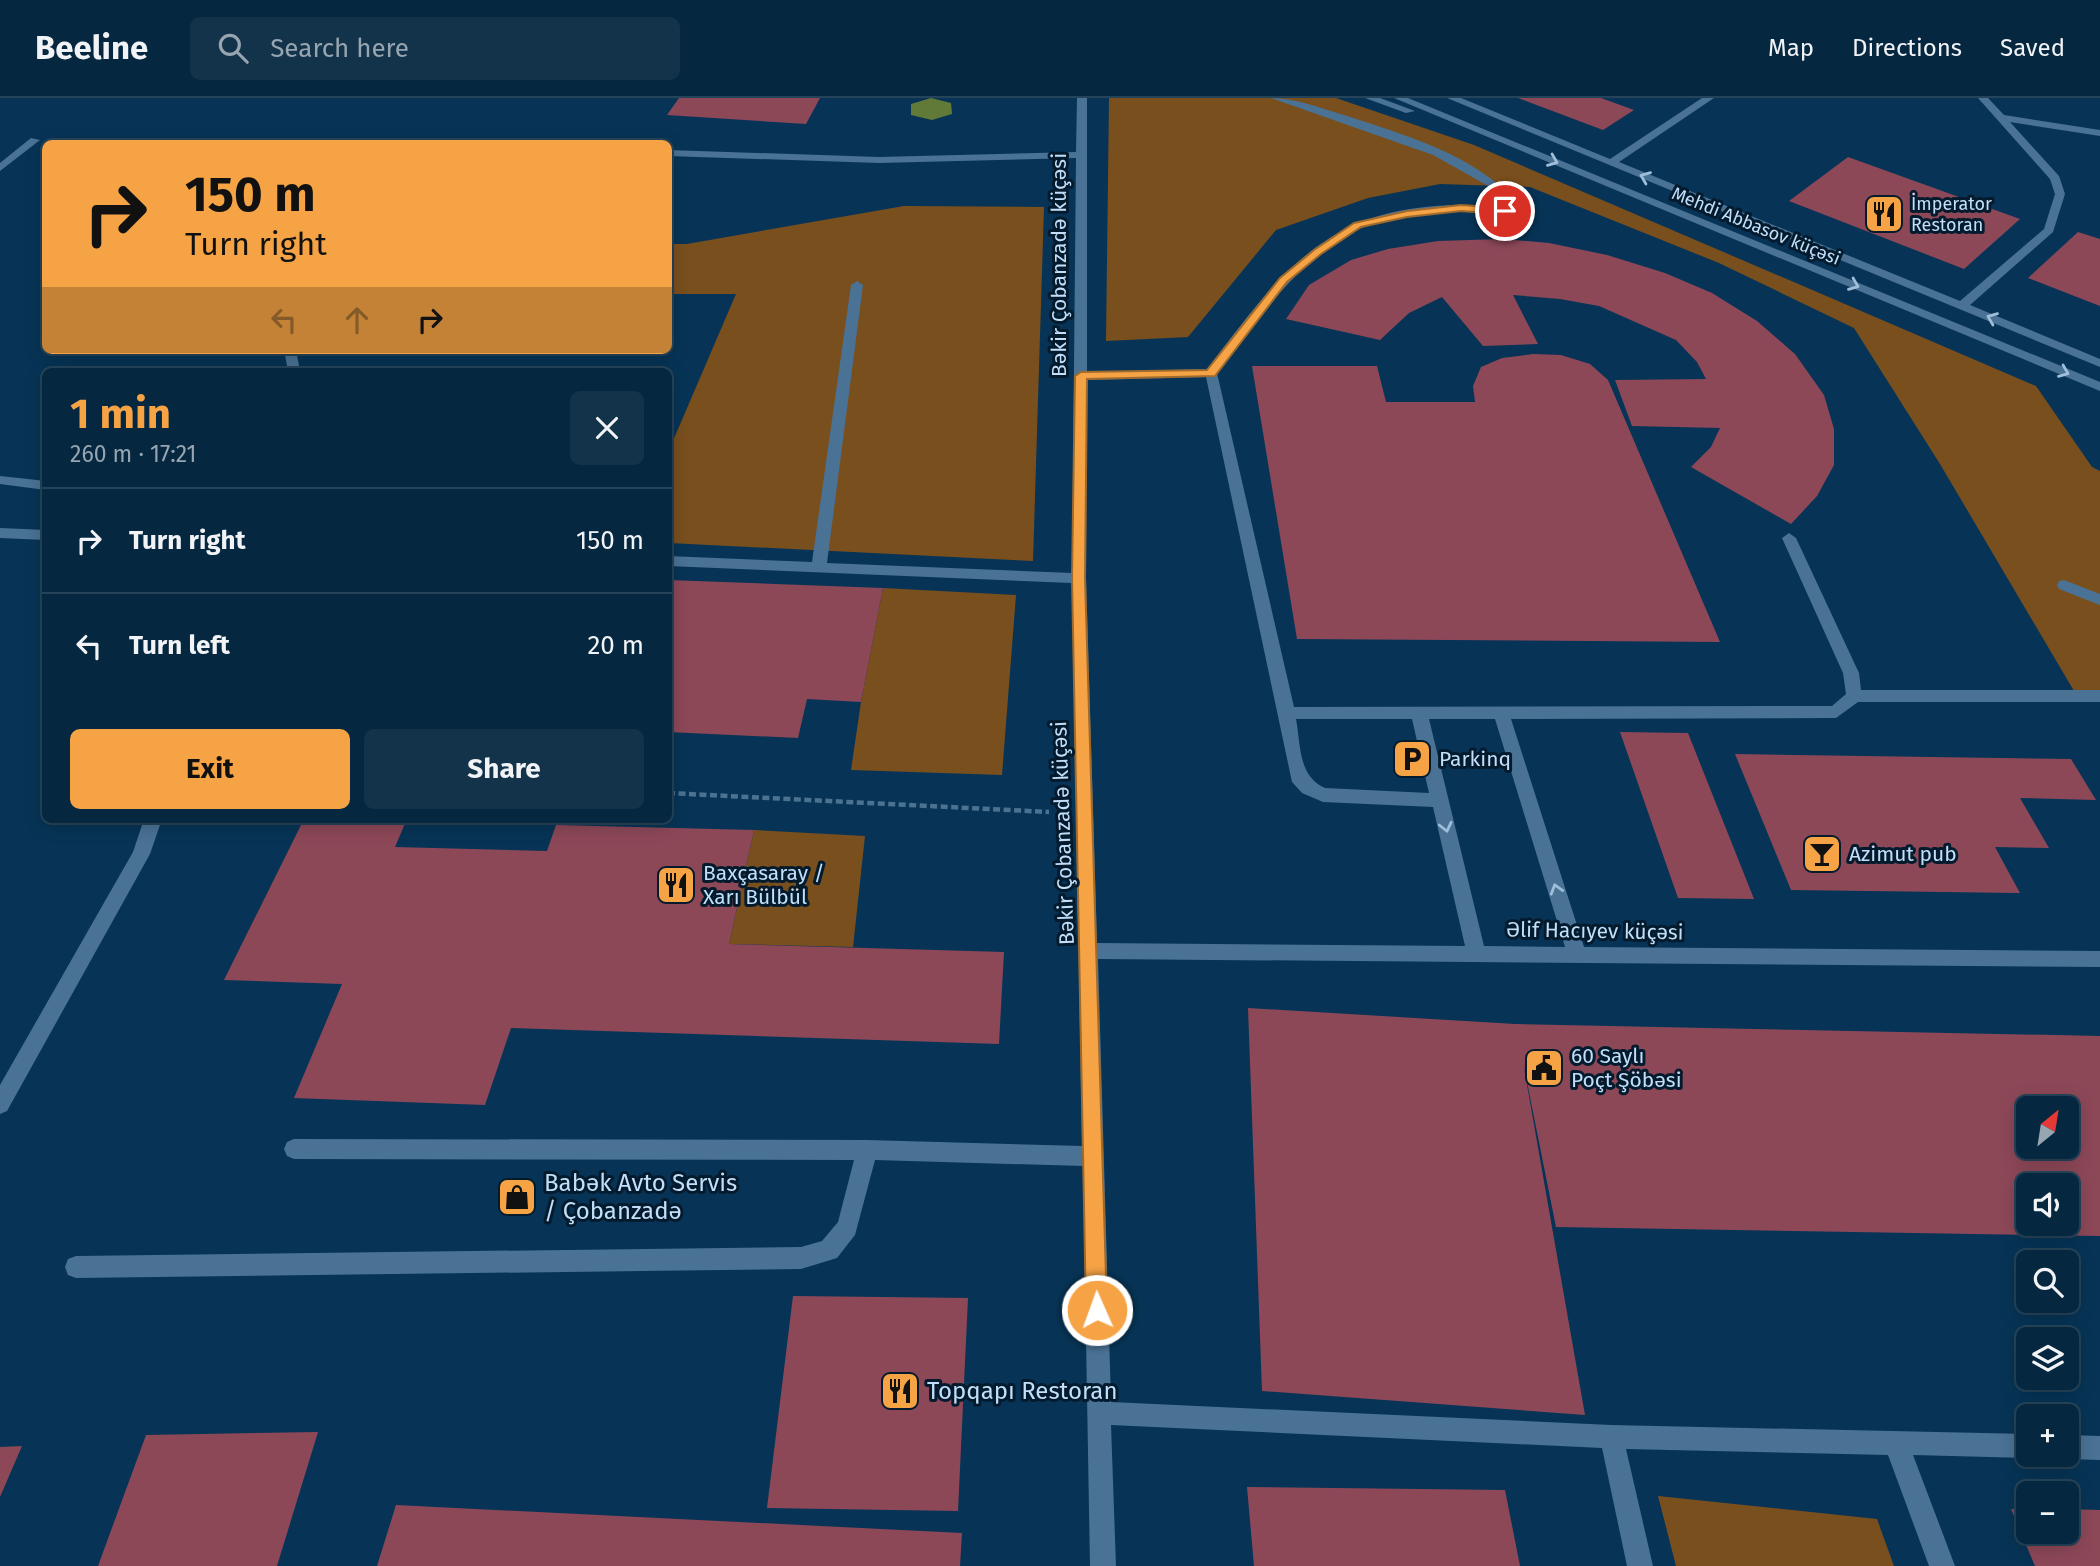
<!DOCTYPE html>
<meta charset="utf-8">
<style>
:root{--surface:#052740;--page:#13334b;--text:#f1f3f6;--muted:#97a5b1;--line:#264459;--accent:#f5a345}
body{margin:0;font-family:"Fira Sans",sans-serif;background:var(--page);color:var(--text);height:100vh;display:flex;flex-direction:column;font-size:26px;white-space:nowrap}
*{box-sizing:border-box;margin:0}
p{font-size:23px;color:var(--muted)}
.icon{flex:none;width:38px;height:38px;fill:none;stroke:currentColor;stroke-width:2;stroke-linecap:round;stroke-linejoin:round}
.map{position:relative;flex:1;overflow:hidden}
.details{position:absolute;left:42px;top:270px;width:630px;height:455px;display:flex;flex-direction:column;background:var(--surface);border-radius:10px;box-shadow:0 4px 18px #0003,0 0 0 2px var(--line)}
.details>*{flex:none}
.guide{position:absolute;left:42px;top:42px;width:630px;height:214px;border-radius:10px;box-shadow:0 4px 18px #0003,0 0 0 2px var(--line);background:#f5a345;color:#111;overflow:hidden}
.needle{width:46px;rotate:30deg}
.controls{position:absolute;left:2016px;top:998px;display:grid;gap:14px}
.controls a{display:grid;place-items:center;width:63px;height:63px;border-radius:10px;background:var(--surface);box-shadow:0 4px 18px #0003,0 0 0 2px var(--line);font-size:35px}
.pin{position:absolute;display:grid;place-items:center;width:60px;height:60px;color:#fff;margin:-30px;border:4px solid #fff;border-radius:50%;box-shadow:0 2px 7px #0007}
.me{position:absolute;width:77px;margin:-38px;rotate:358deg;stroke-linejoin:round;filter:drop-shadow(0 0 5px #0008)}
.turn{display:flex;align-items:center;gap:24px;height:147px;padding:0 28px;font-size:32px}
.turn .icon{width:91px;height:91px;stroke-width:2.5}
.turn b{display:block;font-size:49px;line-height:60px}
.lanes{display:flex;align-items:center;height:66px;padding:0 28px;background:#0003;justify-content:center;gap:35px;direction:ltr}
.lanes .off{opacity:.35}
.round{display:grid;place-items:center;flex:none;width:74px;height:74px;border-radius:10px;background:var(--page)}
.overview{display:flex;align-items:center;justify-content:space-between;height:119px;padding:0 28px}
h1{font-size:42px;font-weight:700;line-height:52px;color:var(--accent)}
.primary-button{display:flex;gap:14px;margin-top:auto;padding:14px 28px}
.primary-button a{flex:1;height:80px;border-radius:10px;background:var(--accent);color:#111;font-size:28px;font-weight:700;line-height:80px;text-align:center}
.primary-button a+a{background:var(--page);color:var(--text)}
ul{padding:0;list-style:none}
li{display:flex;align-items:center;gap:21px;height:105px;padding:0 28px;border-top:2px solid var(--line)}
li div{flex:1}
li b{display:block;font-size:26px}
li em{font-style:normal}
header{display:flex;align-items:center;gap:42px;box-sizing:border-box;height:98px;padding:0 35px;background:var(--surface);border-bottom:2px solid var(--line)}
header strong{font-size:33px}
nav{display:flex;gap:38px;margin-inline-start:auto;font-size:24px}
.search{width:490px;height:63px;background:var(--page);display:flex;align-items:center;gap:18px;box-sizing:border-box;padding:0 24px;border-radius:10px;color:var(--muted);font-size:26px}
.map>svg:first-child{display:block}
.green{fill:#7a4f1e}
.water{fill:#617a37}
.building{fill:#8d4858;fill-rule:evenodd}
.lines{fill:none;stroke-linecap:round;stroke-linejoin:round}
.path{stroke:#4b7291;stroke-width:4.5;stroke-dasharray:7 3.5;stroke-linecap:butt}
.minor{fill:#4a7295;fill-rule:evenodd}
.oneway{stroke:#9ebeda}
.route{fill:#f5a345;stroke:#9f6a2d;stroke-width:2}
.labels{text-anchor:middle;stroke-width:6;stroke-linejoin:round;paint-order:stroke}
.far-poi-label{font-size:18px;fill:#c2def8;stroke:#041b2e;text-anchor:start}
.far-street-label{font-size:18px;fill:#c2def8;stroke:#041b2e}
.street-label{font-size:21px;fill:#c2def8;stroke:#041b2e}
.poi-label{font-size:21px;fill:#c2def8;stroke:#041b2e;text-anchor:start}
.near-poi-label{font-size:24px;fill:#c2def8;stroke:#041b2e;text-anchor:start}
</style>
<header>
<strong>Beeline</strong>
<div class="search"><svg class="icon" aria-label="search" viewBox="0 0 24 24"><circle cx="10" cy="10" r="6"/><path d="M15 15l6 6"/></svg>Search here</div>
<nav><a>Map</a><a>Directions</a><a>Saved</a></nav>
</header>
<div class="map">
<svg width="2100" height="1468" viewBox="0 0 2100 1468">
<rect width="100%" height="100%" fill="#073456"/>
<path class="green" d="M 1109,0 L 1336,0 L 1474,47 L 2036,288 L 2092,369 L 2100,373 L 2100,602 L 2077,598 L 1940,366 L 1854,230 L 1719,165 L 1530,89 L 1440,86 L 1368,100 L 1276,132 L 1188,239 L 1106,243 Z
M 904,108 L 1044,109 L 1033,463 L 669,445 L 669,352 L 736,196 L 669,196 L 669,146 L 687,146 Z
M 883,490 L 1016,497 L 1002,677 L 851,672 L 861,604 Z
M 754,732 L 865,738 L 853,849 L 729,846 Z
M 1658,1398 L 1877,1421 L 1894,1468 L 1676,1468 Z"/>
<path class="water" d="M 931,0 L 951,5 L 952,16 L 932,22 L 911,17 L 911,6 Z"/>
<path class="building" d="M 679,0 L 820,0 L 806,26 L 667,17 Z
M 1518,0 L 1601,0 L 1634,12 L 1603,32 Z
M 1848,59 L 2020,121 L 1964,171 L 1789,103 Z
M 2078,134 L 2100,141 L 2100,208 L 2028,180 Z
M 1502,141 L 1549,145 L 1607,157 L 1665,175 L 1712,195 L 1757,223 L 1795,256 L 1824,297 L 1834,331 L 1834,367 L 1817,398 L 1791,426 L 1691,369 L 1711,349 L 1720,330 L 1632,328 L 1615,282 L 1706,281 L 1697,264 L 1676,242 L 1599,208 L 1560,201 L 1513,197 L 1538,246 L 1483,248 L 1442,199 L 1409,215 L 1380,242 L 1286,221 L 1309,187 L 1351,162 L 1388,151 L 1438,143 Z
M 1533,256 L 1561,257 L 1590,266 L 1608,282 L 1720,544 L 1297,541 L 1252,268 L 1377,268 L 1386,304 L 1475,304 L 1473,288 L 1481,269 L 1502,260 Z
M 668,482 L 883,490 L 861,604 L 807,601 L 798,640 L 668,634 Z
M 1620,634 L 1688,635 L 1754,801 L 1678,800 Z
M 1735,656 L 2071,661 L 2096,702 L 2020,700 L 2049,750 L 1995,749 L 2020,795 L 1791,792 Z
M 304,721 L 407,721 L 395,749 L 547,753 L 556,727 L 754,732 L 729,846 L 1004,854 L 999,946 L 511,930 L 485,1007 L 294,1000 L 342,886 L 224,882 Z
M 1248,910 L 1515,926 L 2100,938 L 2100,1138 L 1556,1129 L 1523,964 L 1585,1317 L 1262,1293 ZM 2028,1010 L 2067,1010 L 2067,1048 L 2028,1048 ZM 2028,1087 L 2067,1087 L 2067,1125 L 2028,1125 Z
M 793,1198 L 968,1200 L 958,1413 L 767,1410 Z
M 318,1334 L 277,1468 L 98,1468 L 146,1337 Z
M 22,1348 L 0,1399 L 0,1349 Z
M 1247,1389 L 1505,1392 L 1520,1468 L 1254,1468 Z
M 396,1407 L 962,1435 L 960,1468 L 377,1468 Z
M 2011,1411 L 2028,1411 L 2028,1433 L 2067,1433 L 2067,1411 L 2100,1412 L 2100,1468 L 2035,1468 Z"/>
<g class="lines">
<path class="path" d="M 668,695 L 1049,714"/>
<path class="minor" d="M 1077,0 L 1087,0 L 1087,274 L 1207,271 C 1267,194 1312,123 1417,110 C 1431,108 1446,107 1460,107 C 1475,107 1494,114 1507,107 L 1490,89 L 1433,57 L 1271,0 C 1296,0 1320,10 1344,17 C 1405,37 1477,57 1519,107 C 1514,113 1509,115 1501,116 C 1489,118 1476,114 1464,114 C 1432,113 1393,116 1364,129 C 1300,157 1258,222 1217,275 L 1294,609 L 1832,608 L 1846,596 L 1843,575 L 1782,440 L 1789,435 L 1796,440 L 1859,575 L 1861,592 L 2100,592 L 2100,604 L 1858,604 L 1836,620 L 1511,621 L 1584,849 L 2100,853 L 2100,869 L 1098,861 L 1111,1304 L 1611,1327 L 2028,1336 L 2028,1356 L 2037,1356 L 2028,1360 L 1913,1357 L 1955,1468 L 1929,1468 L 1888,1357 L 1626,1351 L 1653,1468 L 1627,1468 L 1602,1350 L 1111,1327 L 1116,1468 L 1090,1468 L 1083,1068 L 875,1062 L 855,1137 L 837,1160 L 801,1171 L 76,1180 L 68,1177 L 65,1169 L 68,1161 L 76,1158 L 801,1149 L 822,1143 L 838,1124 L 854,1062 L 294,1061 L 287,1058 L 284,1051 L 287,1044 L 294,1041 L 867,1042 L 1082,1048 L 1072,485 L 668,468 L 668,458 L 812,464 L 851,187 L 857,183 L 863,187 L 827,465 L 1072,475 L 1076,60 L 879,65 L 668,58 L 668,52 L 879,59 L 1076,54 ZM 1206,279 L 1292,684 L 1302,695 L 1323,704 L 1433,709 L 1465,848 L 1097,845 L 1086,480 L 1087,282 ZM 1296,621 L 1412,621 L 1429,695 L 1325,690 C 1298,678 1301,648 1296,621 ZM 1429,621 L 1495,621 L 1565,849 L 1484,848 Z
M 1365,0 L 1380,0 L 1415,13 L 1406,15 Z
M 1394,0 L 1408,0 L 2100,284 L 2100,293 Z
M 1447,0 L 1461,0 L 1610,61 L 1702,0 L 1714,0 L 1619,64 L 1960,203 L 2044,131 L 2055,96 L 2050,81 L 1978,0 L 1988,0 L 2004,17 L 2100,32 L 2100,38 L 2010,24 L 2059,78 L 2065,96 L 2053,134 L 1970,207 L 2100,261 L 2100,269 Z
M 31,40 L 40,42 L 0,73 L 0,65 Z
M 284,252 L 296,252 L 300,273 L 288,273 Z
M 0,378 L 46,383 L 46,392 L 0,386 Z
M 0,430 L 46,432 L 46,442 L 0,440 Z
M 2064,482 L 2100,496 L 2100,507 L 2059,491 L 2057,487 L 2059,483 Z
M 144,721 L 162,721 L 150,756 L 7,1013 L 0,1016 L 0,987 L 133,754 Z
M 2067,1337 L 2100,1338 L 2100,1362 L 2067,1361 L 2059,1357 L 2067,1356 Z"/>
</g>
<defs><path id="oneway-chevron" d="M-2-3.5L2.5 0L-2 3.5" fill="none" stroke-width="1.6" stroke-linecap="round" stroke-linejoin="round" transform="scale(1.75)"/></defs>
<g class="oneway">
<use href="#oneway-chevron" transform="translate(1553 63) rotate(22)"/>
<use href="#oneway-chevron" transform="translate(1645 79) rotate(-158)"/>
<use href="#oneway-chevron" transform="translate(1854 187) rotate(22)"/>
<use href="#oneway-chevron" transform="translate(1992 220) rotate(-158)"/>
<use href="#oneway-chevron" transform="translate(2064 274) rotate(22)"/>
<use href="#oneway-chevron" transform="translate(1446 729) rotate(77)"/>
<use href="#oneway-chevron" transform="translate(1556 791) rotate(-107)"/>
</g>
<path class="route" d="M 1461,107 L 1505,110 L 1510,113 L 1505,116 L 1461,113 L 1407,119 L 1361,129 L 1321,156 L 1287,184 L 1215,278 L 1087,281 L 1085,480 L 1107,1212 L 1104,1219 L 1097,1222 L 1089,1219 L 1086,1212 L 1072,480 L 1075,278 L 1081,274 L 1207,272 L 1280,180 L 1314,152 L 1354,125 L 1407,113 Z"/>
<defs>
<symbol id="restaurant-square" viewBox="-11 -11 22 22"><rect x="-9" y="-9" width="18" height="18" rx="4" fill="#f5a345" stroke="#041b2e"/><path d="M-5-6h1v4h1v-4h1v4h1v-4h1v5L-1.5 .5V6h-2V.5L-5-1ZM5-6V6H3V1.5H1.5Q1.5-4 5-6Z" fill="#111"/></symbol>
<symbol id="parking-square" viewBox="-11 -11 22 22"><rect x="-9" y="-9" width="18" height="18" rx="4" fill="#f5a345" stroke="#041b2e"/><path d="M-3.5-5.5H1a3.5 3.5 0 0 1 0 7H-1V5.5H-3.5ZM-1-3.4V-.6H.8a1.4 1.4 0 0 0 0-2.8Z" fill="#111"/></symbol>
<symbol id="bar-square" viewBox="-11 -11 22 22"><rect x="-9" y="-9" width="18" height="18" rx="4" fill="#f5a345" stroke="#041b2e"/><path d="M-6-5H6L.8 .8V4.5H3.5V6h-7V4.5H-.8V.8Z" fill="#111"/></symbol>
<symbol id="civic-square" viewBox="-11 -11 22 22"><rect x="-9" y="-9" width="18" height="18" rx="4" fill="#f5a345" stroke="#041b2e"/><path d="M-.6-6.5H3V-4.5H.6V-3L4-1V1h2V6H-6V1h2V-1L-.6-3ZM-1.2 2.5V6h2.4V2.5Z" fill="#111"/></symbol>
<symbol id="shop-square" viewBox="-11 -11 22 22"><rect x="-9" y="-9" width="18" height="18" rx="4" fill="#f5a345" stroke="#041b2e"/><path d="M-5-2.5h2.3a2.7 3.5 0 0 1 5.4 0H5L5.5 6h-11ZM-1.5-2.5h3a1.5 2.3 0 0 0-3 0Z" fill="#111"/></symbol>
</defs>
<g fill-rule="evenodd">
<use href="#restaurant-square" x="1862" y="94" width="44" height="44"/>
<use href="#parking-square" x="1390" y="639" width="44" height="44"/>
<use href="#bar-square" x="1800" y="734" width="44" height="44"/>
<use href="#restaurant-square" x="654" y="765" width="44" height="44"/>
<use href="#civic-square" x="1522" y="948" width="44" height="44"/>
<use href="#shop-square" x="495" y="1077" width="44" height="44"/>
<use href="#restaurant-square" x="878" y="1271" width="44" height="44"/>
</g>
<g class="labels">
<g class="far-poi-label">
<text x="1911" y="112">İmperator<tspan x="1911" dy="21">Restoran</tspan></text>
</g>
<g class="far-street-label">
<text transform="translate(1756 128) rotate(22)" y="6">Mehdi Abbasov küçəsi</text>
</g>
<g class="street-label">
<text transform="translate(1059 167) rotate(-90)" y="7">Bəkir Çobanzadə küçəsi</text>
<text transform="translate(1063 735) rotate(-92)" y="7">Bəkir Çobanzadə küçəsi</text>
<text transform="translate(1595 833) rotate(1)" y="7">Əlif Hacıyev küçəsi</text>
</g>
<g class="poi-label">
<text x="1439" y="668">Parkinq</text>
<text x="1849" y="763">Azimut pub</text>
<text x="703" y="782">Baxçasaray /<tspan x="703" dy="24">Xarı Bülbül</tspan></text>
<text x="1571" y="965">60 Saylı<tspan x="1571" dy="24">Poçt Şöbəsi</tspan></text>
</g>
<g class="near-poi-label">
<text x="544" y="1093">Babək Avto Servis<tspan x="544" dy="28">/ Çobanzadə</tspan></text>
<text x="927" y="1301">Topqapı Restoran</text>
</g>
</g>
</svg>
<div class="controls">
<a><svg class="needle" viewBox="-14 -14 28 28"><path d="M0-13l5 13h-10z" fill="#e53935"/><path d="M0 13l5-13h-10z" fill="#97a5b1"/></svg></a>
<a><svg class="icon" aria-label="sound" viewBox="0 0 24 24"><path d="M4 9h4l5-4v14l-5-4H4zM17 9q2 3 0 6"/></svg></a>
<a><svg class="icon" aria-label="search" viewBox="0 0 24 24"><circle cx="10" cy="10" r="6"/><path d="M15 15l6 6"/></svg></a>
<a><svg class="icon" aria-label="layers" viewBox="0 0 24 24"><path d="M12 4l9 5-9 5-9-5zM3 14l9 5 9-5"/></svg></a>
<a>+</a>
<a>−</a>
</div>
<div class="pin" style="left:1505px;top:113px;background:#d93025"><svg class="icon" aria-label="arrive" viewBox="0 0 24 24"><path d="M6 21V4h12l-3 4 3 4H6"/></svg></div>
<svg class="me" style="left:1097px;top:1212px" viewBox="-20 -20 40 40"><circle r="17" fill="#f5a345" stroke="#fff" stroke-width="3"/><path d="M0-11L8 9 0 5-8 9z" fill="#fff"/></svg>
<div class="guide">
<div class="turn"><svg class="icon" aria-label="right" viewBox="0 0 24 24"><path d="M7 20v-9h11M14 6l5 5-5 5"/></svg><div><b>150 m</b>Turn right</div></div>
<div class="lanes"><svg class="icon off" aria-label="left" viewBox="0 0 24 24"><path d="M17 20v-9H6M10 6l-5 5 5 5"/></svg><svg class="icon off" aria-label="ahead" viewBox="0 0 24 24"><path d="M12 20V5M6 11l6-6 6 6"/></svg><svg class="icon" aria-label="right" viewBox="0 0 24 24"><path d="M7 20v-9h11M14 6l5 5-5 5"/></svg></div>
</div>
<section class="details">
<div class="overview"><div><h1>1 min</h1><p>260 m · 17:21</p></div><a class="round"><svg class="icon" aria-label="close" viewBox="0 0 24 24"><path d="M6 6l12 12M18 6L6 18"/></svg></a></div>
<ul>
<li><svg class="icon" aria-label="right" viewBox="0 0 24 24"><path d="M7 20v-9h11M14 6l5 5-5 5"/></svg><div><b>Turn right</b></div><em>150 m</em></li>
<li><svg class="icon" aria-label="left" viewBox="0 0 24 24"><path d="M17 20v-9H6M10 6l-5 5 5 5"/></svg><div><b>Turn left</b></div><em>20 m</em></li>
</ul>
<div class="primary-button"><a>Exit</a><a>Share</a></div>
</section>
</div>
